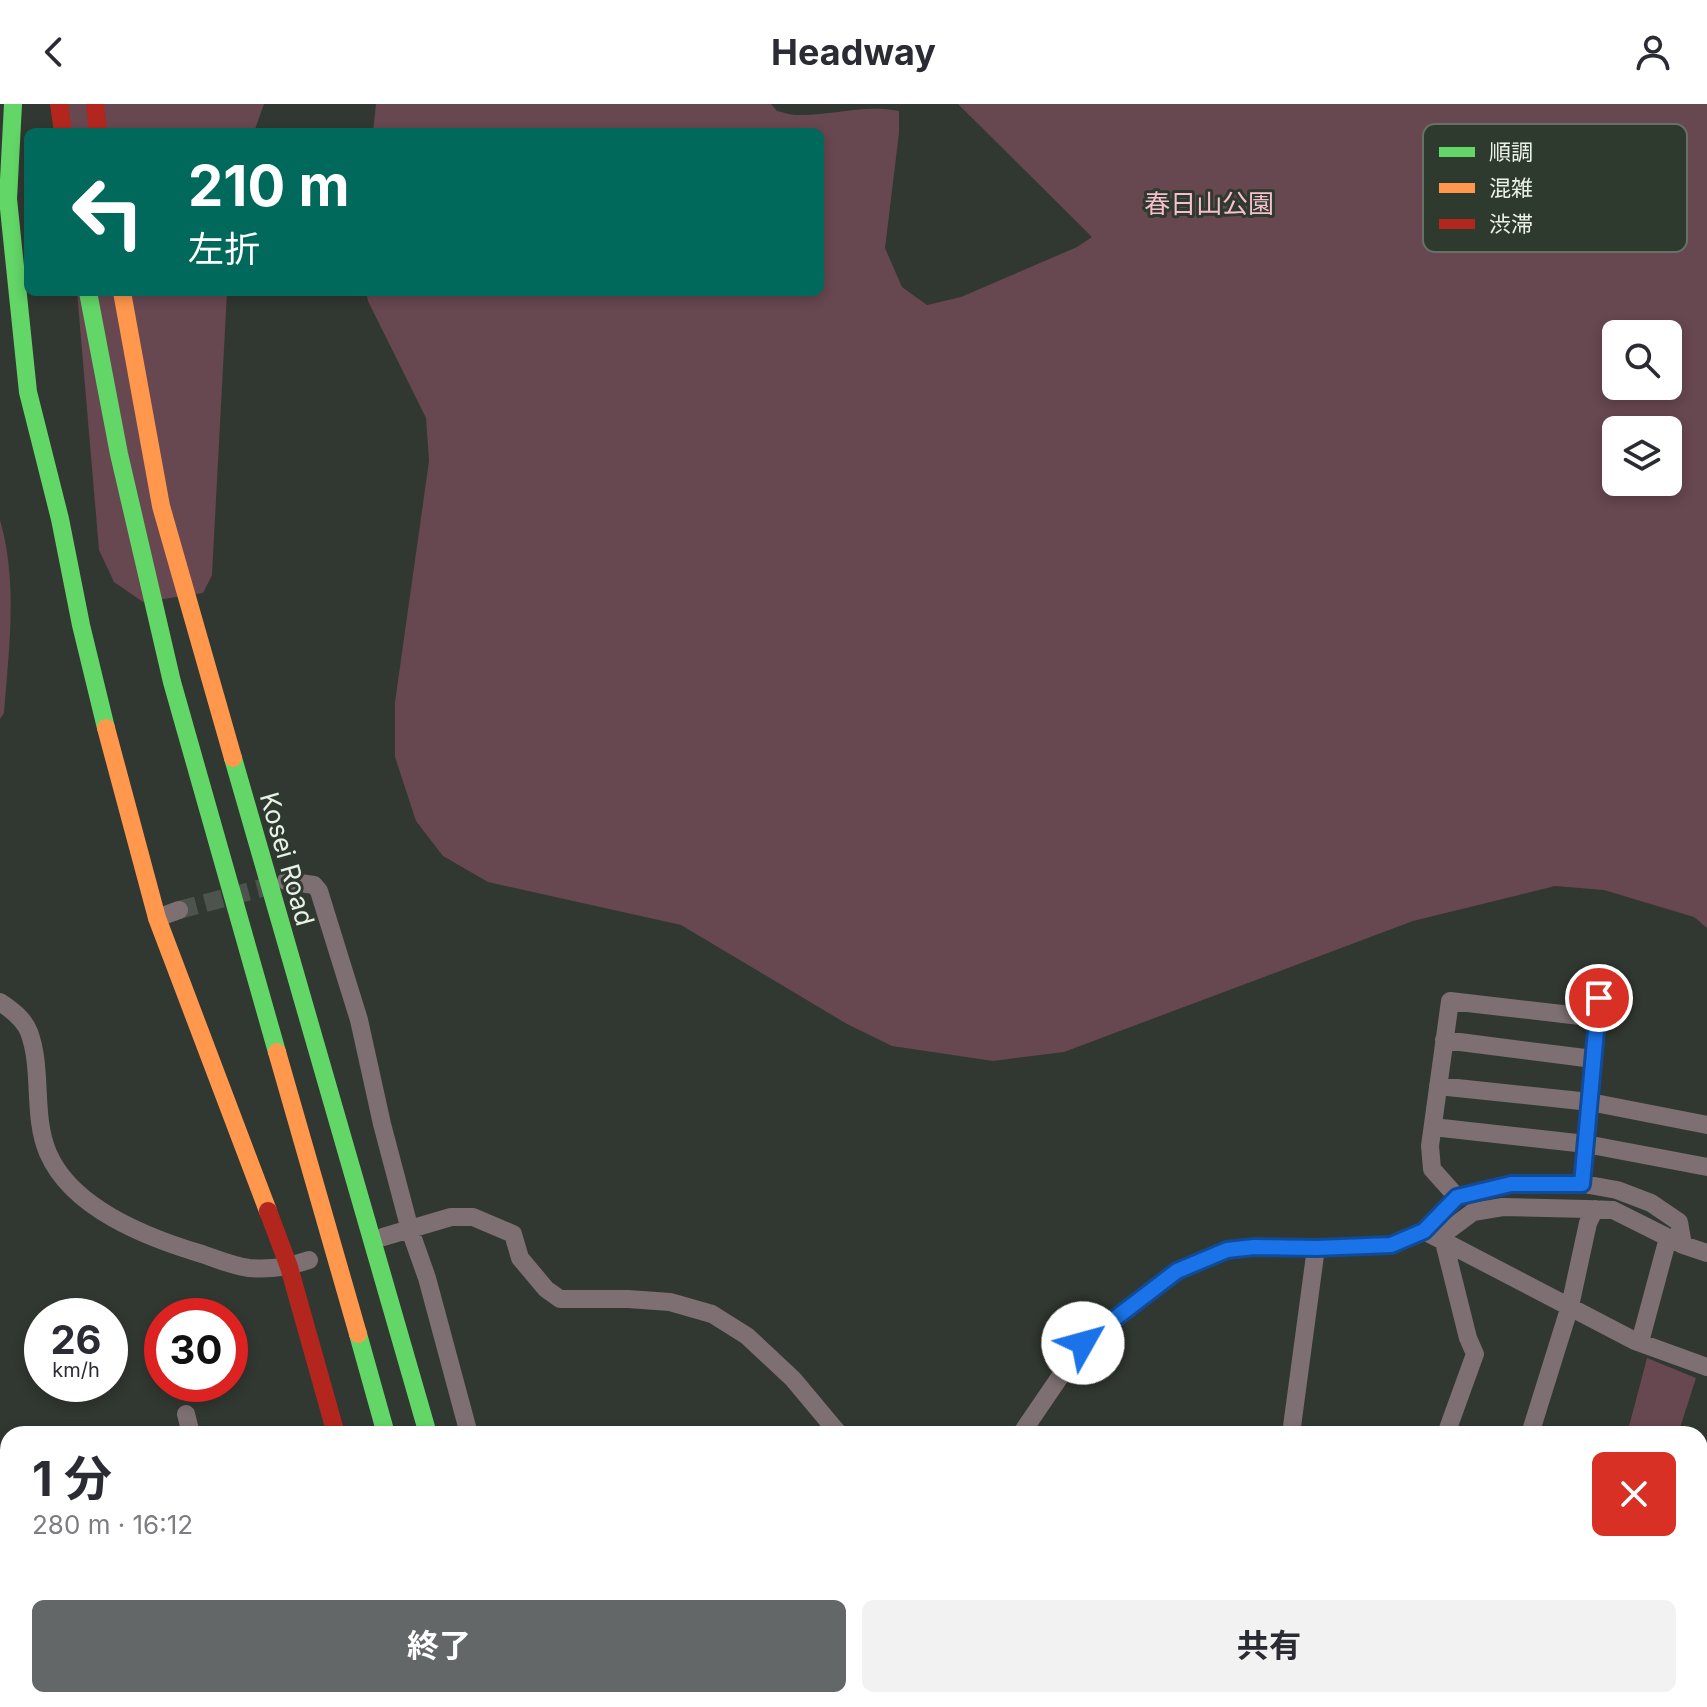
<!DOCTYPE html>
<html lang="ja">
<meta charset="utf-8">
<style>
:root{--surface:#fff;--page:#f2f2f3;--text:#2b2b33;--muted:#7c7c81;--accent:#646768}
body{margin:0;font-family:Inter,"Noto Sans JP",sans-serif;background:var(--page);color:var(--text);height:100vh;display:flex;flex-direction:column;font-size:30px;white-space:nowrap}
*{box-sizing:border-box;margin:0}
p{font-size:26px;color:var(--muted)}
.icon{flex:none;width:44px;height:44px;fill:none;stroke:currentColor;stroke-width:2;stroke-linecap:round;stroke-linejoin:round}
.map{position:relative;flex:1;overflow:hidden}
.panel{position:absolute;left:0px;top:1322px;width:1708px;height:282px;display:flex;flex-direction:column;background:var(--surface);border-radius:24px 24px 0 0;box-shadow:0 4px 12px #0003}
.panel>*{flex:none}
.hud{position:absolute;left:24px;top:24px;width:800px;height:168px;border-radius:12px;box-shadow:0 4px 12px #0003;background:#00695c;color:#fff;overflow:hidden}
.fabs{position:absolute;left:1602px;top:216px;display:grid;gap:16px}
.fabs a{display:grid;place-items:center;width:80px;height:80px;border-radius:12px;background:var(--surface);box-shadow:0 4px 12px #0003;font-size:40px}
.speed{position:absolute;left:24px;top:1194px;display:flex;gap:16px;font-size:40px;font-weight:700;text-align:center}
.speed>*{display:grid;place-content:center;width:104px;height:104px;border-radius:50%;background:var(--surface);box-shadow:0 4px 12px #0003;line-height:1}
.speed small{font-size:20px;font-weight:400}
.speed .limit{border:12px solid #d22;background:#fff;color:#111}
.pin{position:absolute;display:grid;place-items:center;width:68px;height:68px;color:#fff;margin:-34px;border:4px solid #fff;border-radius:50%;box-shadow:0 2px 8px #0007}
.me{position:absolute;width:88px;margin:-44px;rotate:52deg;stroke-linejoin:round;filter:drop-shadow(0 0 6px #0008)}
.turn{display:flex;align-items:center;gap:28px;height:168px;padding:0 32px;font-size:36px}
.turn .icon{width:104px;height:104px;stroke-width:2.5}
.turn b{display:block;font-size:56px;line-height:68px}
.round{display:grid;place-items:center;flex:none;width:84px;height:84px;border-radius:12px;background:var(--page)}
.head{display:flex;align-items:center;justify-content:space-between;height:136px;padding:0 32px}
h1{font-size:48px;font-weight:700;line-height:60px}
.action{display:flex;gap:16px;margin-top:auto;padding:16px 32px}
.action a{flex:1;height:92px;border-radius:12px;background:var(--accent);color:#fff;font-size:32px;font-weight:700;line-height:92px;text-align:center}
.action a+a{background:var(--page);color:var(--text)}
header{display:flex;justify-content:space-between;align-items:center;height:104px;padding:0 32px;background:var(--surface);font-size:36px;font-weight:700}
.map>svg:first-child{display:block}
.green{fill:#674750;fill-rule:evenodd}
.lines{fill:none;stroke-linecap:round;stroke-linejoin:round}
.street-tunnel{stroke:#4d534d;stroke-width:18;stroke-dasharray:18 9;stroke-linecap:butt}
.street{stroke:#7d6f72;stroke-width:18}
.fast{stroke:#63d668;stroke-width:18}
.slow{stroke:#ff974d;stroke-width:18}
.jam{stroke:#b3261e;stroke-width:18}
.route-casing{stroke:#114b97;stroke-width:20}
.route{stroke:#1a73e8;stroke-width:14}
.labels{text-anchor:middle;stroke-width:6;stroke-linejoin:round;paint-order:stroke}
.park-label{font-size:26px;fill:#f7becd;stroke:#2f3a2e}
.street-label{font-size:26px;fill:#eaf1e9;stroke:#2f3a2e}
.key{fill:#2f3a2e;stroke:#677166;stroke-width:2}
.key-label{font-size:22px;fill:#eaf1e9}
</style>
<header><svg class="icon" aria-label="back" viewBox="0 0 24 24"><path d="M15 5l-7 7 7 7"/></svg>Headway<svg class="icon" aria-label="person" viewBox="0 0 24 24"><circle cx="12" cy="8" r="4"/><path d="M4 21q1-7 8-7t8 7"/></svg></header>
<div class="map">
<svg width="1707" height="1603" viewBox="0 0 1707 1603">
<rect width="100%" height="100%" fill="#313731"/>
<path class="green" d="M 61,0 L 264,0 L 254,28 L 63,28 Z
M 376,0 L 771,0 L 777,7 C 783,8 790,11 796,11 C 832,12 862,0 899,7 L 899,29 L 885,144 L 902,183 L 927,201 L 961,193 L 1077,143 L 1092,133 L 958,0 L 1707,0 L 1707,824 L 1694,813 L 1604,786 L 1555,782 L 1413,817 L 1064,948 L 993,957 L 892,942 L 847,920 L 681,821 L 488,778 L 443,752 L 416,717 L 395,653 L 395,598 L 429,357 L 426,314 L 368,197 L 366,188 L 820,188 L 820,28 L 373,28 ZM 1616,230 L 1668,230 L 1668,282 L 1616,282 ZM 1616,326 L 1668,326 L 1668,378 L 1616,378 Z
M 77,188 L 227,188 L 212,471 L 203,489 L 143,498 L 114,478 L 99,446 Z
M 0,416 C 18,478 9,545 4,609 L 0,615 Z
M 1647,1254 L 1696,1274 L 1678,1330 L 1627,1330 Z"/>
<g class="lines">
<path class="street-tunnel" d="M 179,806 L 277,780"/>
<path class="street" d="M 286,777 L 314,781 L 319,787 L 359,916 L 382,1020 L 410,1126 L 427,1174 L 469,1330
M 157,814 L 179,806
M 0,898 C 12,906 24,915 29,928 C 43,965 32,1012 48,1049 C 72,1105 148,1134 202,1150 C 217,1155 233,1162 249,1164 C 270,1166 289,1163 309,1156
M 1444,936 L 1593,955
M 1438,982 L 1590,998 L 1707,1021
M 1433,1023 L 1586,1040 L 1707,1063
M 1582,1080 L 1601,874
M 1457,1093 L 1432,1065 L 1430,1042 L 1450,897 L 1597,914
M 1424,1127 L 1635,1237 L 1707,1263
M 383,1133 L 451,1113 L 473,1113 L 513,1130 L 520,1154 L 546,1185 L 560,1195 L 628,1195 L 670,1198 L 712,1210 L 747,1232 L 793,1275 L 839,1330
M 1438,1134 L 1473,1108 L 1503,1103 L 1587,1105 L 1613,1106 L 1683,1141
M 1444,1138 L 1468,1234 L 1475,1250 L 1446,1330
M 1640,1238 L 1668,1134
M 186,1310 L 191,1330
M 1021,1330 L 1083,1239 L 1177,1167 L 1227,1146 L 1254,1143 L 1316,1144 L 1391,1141 L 1424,1127 L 1457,1093 L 1511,1080 L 1578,1079 L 1617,1086 L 1651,1099 L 1679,1118 L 1683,1141 L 1707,1149
M 1291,1330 L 1316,1144
M 1530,1330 L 1570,1202 L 1588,1119 L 1595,1105
M 0,1450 L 8,1449
M 238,1596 L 240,1603
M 390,1596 L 392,1603
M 575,1596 L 577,1603
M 901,1596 L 901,1603
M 1227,1603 L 1233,1596"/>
<path class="fast" d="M 13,0 L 8,95 L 28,288 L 60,415 L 81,521 L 106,624
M 88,188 L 119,350 L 172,578 L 277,948
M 233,654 L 428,1330
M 358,1230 L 386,1330
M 499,1596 L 501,1603"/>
<path class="slow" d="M 122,188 L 161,402 L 233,654
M 106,624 L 157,814 L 268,1107
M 277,948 L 358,1230
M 465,1596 L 467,1603"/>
<path class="jam" d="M 59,0 L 63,28
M 95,0 L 98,28
M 268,1107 L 289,1163 L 336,1330"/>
</g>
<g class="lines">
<defs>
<path id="route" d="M 1083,1239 L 1177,1167 L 1227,1146 L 1254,1143 L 1316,1144 L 1391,1141 L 1424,1127 L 1457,1093 L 1511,1080 L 1582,1080 L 1599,894"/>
</defs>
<use href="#route" class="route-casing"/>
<use href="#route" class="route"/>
</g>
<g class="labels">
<g class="park-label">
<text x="1209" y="109">春日山公園</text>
</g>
<g class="street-label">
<text transform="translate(287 755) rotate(74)" y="9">Kosei Road</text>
</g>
</g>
<rect x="1423" y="20" width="264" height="128" rx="12" class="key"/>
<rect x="1439" y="43" width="36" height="10" fill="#63d668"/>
<rect x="1439" y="79" width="36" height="10" fill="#ff974d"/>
<rect x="1439" y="115" width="36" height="10" fill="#b3261e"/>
<g class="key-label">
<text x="1489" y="56">順調</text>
<text x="1489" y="92">混雑</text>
<text x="1489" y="128">渋滞</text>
</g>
</svg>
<div class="fabs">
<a><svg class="icon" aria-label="search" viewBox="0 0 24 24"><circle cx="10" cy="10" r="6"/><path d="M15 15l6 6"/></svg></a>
<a><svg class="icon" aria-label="layers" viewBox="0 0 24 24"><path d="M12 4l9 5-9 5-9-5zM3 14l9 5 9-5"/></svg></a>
</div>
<div class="speed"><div>26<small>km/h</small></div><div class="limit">30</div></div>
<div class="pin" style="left:1599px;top:894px;background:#d93025"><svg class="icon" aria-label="arrive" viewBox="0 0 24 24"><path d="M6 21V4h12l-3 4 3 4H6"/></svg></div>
<svg class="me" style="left:1083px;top:1239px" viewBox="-20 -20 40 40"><circle r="19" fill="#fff"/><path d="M0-13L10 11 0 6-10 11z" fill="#1a73e8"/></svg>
<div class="hud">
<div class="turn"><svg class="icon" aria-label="left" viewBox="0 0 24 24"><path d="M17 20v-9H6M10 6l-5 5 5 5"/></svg><div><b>210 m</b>左折</div></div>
</div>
<section class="panel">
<div class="head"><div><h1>1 分</h1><p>280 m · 16:12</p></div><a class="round" style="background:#d93025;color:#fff"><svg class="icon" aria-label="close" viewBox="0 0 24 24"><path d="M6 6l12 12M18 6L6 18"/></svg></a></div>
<div class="action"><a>終了</a><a>共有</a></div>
</section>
</div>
